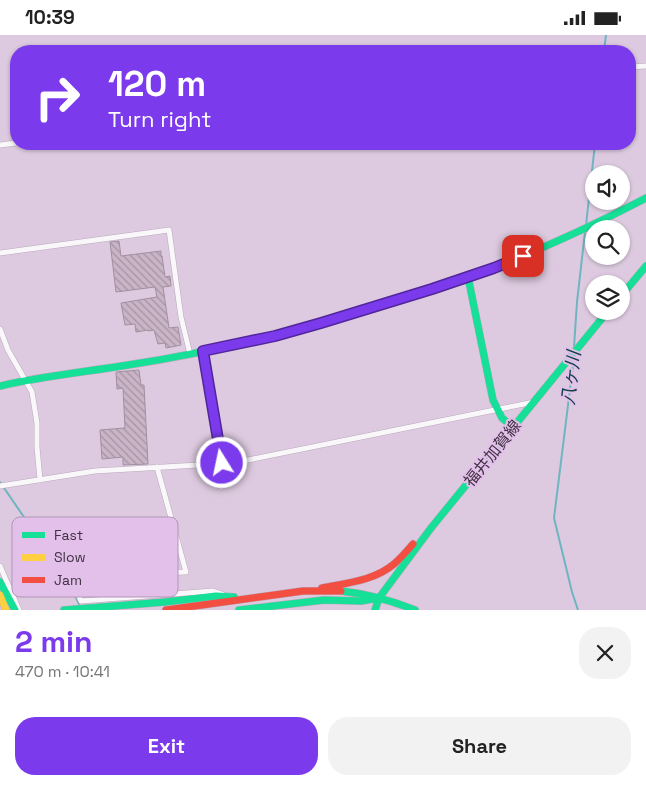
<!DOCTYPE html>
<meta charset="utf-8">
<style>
:root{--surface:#fff;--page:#f2f2f2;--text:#222;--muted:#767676;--accent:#7c3aed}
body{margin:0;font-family:"Space Grotesk","Noto Sans JP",sans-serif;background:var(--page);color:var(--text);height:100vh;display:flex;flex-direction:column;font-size:19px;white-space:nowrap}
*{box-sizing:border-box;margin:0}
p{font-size:16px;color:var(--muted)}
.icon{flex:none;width:28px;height:28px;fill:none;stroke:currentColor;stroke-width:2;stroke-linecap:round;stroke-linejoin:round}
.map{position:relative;height:575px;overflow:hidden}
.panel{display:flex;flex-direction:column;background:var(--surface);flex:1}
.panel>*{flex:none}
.top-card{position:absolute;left:10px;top:10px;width:626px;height:105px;border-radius:20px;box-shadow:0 1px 4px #0004;background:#7c3aed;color:#fff;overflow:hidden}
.buttons{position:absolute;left:585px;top:130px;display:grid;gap:10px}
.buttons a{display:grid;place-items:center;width:45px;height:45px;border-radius:50%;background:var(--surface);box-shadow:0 1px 4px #0004;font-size:25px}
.pin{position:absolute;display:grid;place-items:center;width:42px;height:42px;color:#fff;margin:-21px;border-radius:10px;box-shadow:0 2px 8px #0006}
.me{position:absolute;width:55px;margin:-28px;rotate:350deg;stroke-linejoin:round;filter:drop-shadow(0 0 4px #0008)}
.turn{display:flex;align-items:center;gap:18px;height:105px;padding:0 15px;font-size:22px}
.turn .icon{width:65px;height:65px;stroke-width:2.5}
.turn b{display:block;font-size:35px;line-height:42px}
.round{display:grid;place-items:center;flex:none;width:52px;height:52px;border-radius:20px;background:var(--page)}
.head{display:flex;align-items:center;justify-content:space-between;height:85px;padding:0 15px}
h1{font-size:30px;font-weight:700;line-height:38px;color:var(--accent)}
.primary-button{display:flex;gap:10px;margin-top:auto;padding:10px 15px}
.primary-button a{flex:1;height:58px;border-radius:20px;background:var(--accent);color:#fff;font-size:20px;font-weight:700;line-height:58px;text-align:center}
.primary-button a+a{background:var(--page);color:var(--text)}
.status{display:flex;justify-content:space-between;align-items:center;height:35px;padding:0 25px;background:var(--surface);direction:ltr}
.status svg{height:14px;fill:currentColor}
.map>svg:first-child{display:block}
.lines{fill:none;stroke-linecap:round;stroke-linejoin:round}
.stream{stroke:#6eb5c0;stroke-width:2}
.building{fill:url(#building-back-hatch);stroke:#a0909f}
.street-casing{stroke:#b8a9bb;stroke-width:6}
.fast-casing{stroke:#b8a9bb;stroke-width:8}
.slow-casing{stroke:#b8a9bb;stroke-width:8}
.jam-casing{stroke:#b8a9bb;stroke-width:8}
.street{stroke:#faf7fa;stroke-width:5}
.fast{stroke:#16e098;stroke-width:7}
.slow{stroke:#ffcf43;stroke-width:7}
.jam{stroke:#f24e42;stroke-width:7}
.route-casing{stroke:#51269a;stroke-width:12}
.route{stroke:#7c3aed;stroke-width:9}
.labels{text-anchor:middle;stroke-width:4;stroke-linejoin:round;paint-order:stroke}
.street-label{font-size:16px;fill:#3f3142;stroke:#e3c0ea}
.water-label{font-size:18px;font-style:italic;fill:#104144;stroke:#e3c0ea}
.key{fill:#e3c0ea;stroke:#b295b8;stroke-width:1}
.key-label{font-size:14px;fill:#3f3142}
</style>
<div class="status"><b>10:39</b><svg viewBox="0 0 49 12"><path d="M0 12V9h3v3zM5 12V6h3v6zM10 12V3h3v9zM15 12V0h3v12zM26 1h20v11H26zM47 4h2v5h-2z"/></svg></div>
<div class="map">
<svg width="646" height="575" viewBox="0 0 646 575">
<defs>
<pattern id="building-back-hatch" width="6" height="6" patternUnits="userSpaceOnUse" patternTransform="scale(1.25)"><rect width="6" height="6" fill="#cab4c7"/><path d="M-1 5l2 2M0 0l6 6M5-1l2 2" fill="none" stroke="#a593a3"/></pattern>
</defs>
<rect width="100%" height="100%" fill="#ddcae0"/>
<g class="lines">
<path class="stream" d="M 604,16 L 606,0
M 586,190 L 595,109
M 574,312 L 577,267 L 585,197
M 574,322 L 554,483 L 572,557 L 578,575
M 0,447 L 69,548 L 79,569"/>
</g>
<path class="building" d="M 119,206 L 121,221 L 161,216 L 161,221 L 162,221 L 165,242 L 170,241 L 171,251 L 163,252 L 169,293 L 178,292 L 181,310 L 166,313 L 165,308 L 158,309 L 154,295 L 148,296 L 148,295 L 136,297 L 135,289 L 125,290 L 121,268 L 157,262 L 155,252 L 116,257 L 110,207 Z
M 139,335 L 141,350 L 144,350 L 148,429 L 123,430 L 123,422 L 102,424 L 100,395 L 125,393 L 123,353 L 117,354 L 116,337 Z"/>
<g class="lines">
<defs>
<path id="street" d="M 630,32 L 646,31
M 0,110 L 16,108
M 0,218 L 169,195 L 181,282 L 190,319
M 0,294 L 8,315 L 32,357 L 37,388 L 37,412 L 40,445
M 203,316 L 222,429
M 157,432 L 186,537 C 149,538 112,539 76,544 L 74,550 L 81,566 L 213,556 L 222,559
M 0,451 L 95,436 L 233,428 L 534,367
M 0,531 L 19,575"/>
<path id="fast" d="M 468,242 L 493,365 L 502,383 L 513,392
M 431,254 C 506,231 577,199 646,163
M 621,261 L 646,231
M 0,351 C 42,341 85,337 128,330 C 187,321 246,308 303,293
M 0,547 L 15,575
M 341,556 C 369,559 390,565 415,575
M 64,575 L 165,567 L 216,561 L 234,562
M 239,575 L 324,565 L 361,566 L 379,563 L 431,493 L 608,276
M 375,575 L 379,563"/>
<path id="slow" d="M 0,560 L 6,575"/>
<path id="jam" d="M 303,293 L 431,254
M 322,553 C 346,548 374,546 394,529 C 401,523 407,516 413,509
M 166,575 L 303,556 L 341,556"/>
</defs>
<use href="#street" class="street-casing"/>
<use href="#fast" class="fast-casing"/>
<use href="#slow" class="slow-casing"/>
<use href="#jam" class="jam-casing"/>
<use href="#street" class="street"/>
<use href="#fast" class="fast"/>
<use href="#slow" class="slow"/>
<use href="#jam" class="jam"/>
</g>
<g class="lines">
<defs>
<path id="route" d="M 222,428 L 203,316 L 275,301 L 321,288 L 432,254 L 494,233 L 523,221"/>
</defs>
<use href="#route" class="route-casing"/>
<use href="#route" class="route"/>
</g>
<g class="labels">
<g class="street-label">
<text transform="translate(492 418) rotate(-51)" y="6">福井加賀線</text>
</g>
<g class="water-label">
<text transform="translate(571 343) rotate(-83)" y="6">八ヶ川</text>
</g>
</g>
<rect x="12" y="482" width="166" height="80" rx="8" class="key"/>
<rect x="22" y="497" width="23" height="6" fill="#16e098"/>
<rect x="22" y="519" width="23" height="7" fill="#ffcf43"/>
<rect x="22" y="542" width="23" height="6" fill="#f24e42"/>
<g class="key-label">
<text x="54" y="505">Fast</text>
<text x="54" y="527">Slow</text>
<text x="54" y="550">Jam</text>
</g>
</svg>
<div class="buttons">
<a><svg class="icon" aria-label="sound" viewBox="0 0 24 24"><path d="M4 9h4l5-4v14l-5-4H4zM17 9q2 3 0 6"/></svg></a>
<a><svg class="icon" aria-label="search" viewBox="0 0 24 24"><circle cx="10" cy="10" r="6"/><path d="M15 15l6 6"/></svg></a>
<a><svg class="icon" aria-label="layers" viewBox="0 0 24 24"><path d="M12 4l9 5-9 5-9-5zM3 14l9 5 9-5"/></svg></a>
</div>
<div class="pin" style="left:523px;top:221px;background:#d93025"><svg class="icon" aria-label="arrive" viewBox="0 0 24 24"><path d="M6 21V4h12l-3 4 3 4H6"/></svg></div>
<svg class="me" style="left:222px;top:428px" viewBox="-20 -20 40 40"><circle r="17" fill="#7c3aed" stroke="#fff" stroke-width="3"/><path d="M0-11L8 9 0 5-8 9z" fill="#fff"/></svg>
<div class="top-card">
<div class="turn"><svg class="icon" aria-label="right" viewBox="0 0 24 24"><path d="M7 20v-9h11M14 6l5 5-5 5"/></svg><div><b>120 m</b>Turn right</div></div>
</div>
</div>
<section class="panel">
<div class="head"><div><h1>2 min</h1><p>470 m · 10:41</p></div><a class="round"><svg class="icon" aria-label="close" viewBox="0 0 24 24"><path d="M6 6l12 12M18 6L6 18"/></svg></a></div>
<div class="primary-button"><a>Exit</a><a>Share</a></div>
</section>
